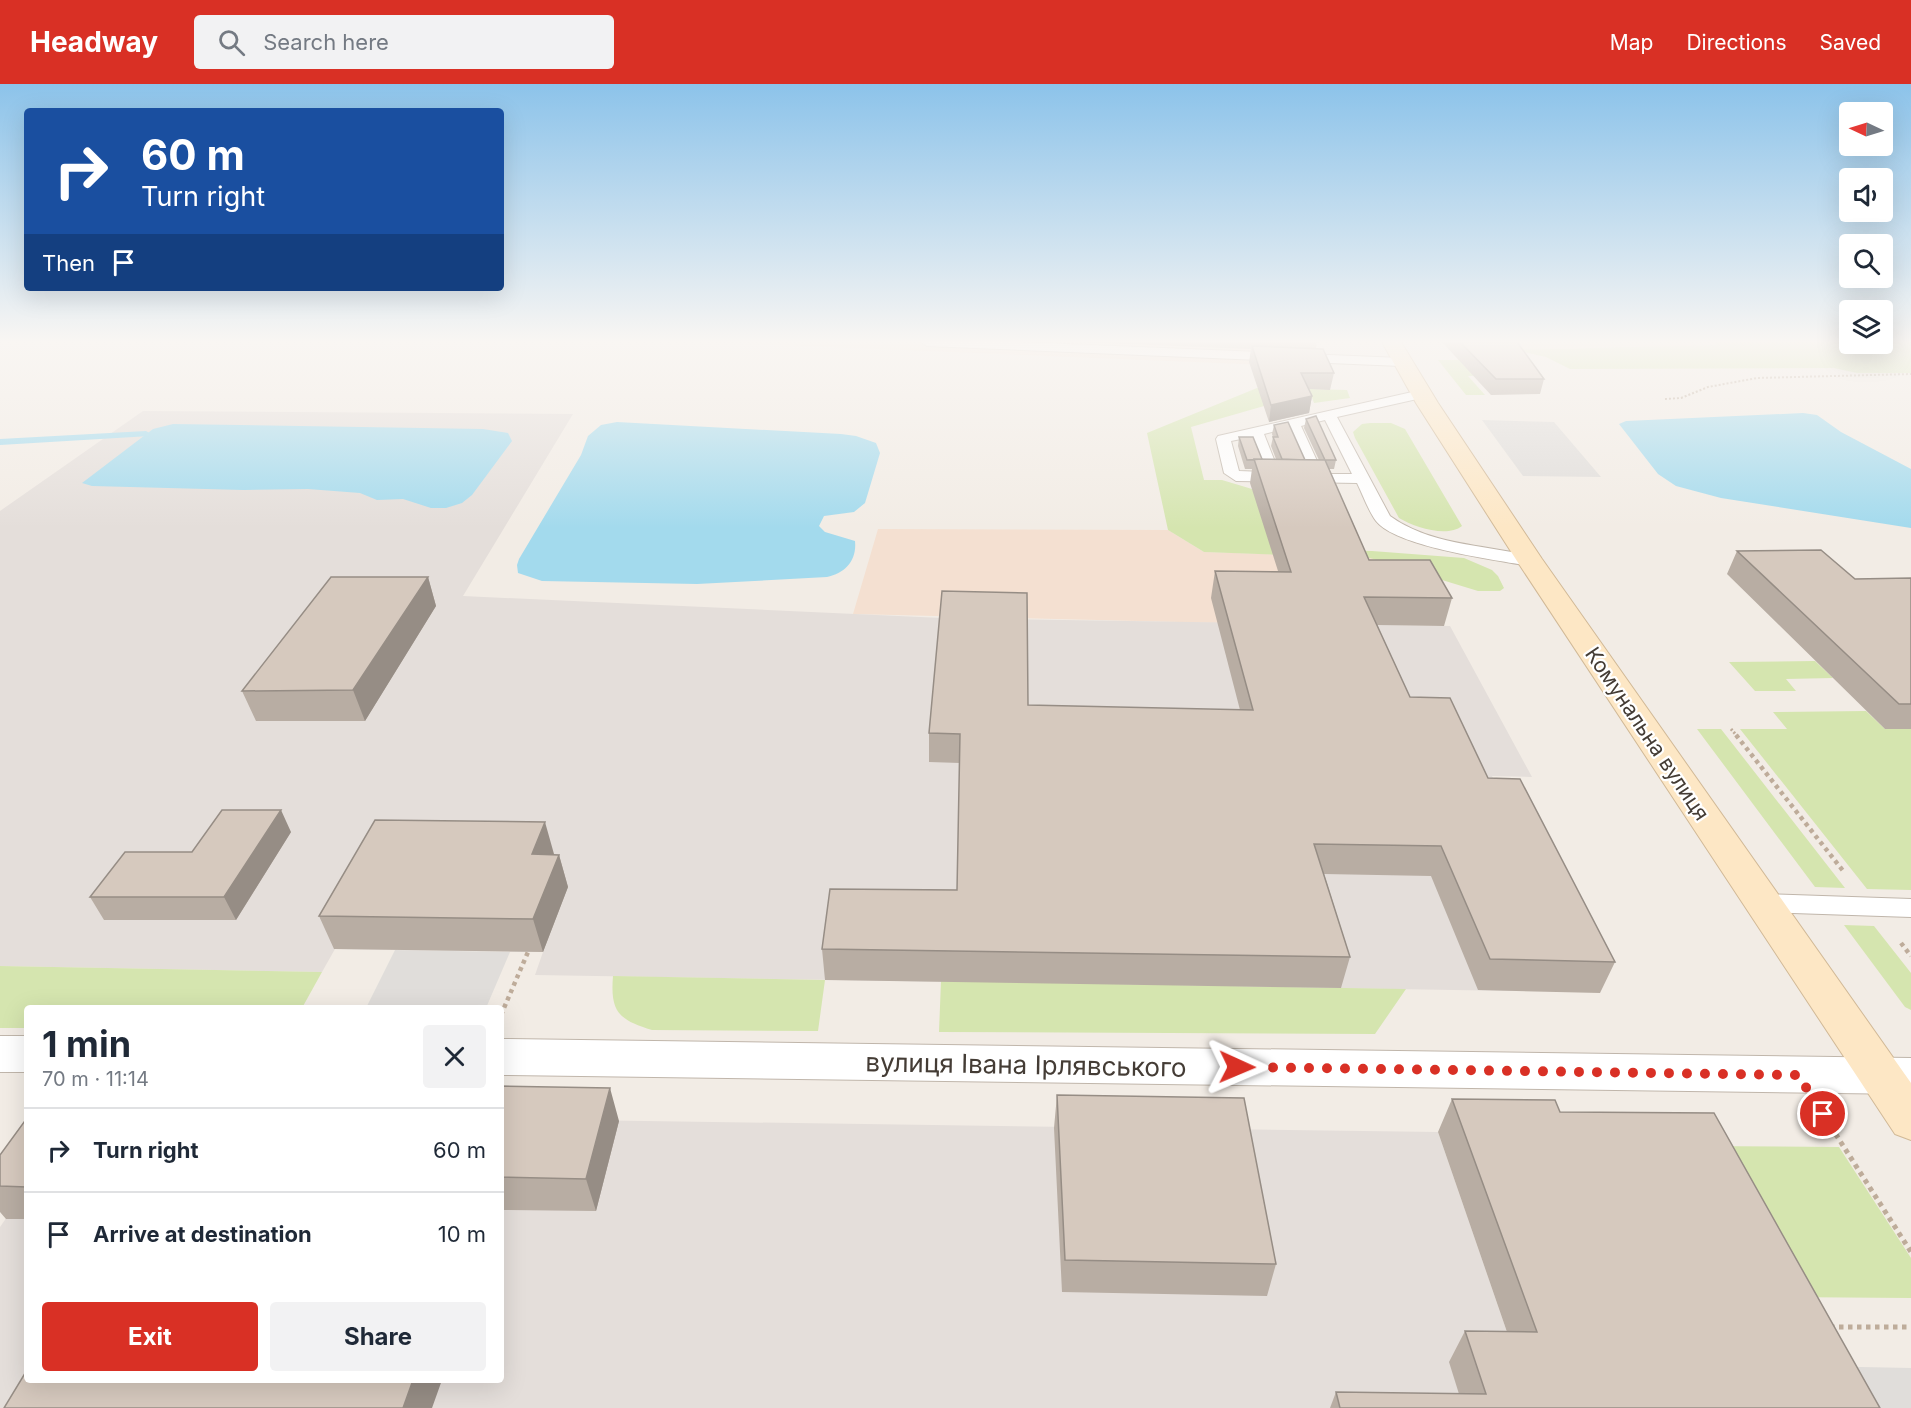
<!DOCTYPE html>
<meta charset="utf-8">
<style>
:root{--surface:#fff;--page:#f2f2f3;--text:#1f2937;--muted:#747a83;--line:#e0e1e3;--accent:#d93025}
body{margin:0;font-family:Inter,sans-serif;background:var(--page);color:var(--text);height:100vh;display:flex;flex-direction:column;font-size:22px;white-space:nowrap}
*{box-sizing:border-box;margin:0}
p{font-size:20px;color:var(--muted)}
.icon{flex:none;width:33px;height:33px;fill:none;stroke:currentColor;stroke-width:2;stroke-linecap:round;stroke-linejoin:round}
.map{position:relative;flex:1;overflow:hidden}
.side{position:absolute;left:24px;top:921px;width:480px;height:378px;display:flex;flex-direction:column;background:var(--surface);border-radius:6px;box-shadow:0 6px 24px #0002}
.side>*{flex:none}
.guide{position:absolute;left:24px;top:24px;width:480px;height:183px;border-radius:6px;box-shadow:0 6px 24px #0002;background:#1a4fa0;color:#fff;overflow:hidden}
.needle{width:39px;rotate:274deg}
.tools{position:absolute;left:1839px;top:18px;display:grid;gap:12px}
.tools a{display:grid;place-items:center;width:54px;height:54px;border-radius:6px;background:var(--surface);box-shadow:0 6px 24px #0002;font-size:30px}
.pin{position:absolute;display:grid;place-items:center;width:51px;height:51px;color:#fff;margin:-26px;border:3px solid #fff;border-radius:50%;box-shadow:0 2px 6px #0007}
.me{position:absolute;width:66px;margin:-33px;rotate:91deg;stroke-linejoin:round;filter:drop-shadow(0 0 4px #0008)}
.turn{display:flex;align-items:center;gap:21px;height:126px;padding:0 18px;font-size:27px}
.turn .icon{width:78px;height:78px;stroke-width:2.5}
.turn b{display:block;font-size:42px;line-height:51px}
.then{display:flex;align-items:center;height:57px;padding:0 18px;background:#0003;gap:12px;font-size:22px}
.round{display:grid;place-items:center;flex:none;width:63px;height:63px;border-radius:6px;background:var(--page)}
.headline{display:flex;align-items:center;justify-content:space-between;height:102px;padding:0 18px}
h1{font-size:36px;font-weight:700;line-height:45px}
.action{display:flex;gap:12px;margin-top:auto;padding:12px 18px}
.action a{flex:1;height:69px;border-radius:6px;background:var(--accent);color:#fff;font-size:24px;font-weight:700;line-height:69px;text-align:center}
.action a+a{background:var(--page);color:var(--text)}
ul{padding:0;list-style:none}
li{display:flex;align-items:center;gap:18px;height:84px;padding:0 18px;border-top:2px solid var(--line)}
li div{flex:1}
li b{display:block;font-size:22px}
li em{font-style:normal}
header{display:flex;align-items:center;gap:36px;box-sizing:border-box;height:84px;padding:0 30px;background:var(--accent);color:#fff}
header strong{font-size:28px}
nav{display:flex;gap:33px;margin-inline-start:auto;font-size:21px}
.search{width:420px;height:54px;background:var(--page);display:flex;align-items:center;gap:15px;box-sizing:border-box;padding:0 21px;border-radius:6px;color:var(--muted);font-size:22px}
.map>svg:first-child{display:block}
.commercial{fill:#f4e0d1}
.industrial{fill:#e4deda}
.green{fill:#d5e5af}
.parking{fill:#e0ddda}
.water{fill:#a3daed}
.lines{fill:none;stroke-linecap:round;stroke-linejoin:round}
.stream{fill:#a3daed;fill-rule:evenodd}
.lane-casing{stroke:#c0b6ab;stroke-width:2}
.street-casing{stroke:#c0b6ab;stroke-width:2}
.secondary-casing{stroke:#d1b997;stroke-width:2}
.path-far3{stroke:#beac9a;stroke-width:2;stroke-dasharray:2 2;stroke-linecap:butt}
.path-far2{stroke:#beac9a;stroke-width:3;stroke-dasharray:2 2;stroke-linecap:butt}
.path-far1{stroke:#beac9a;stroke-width:4.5;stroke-dasharray:4 4;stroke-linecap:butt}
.path{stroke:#beac9a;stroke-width:5;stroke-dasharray:4.5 4.5;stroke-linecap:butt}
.lane{fill:#fff;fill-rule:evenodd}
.street{fill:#fff;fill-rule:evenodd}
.secondary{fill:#fde7c5;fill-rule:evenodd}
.wall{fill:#b8ada3}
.shaded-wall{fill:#968d85}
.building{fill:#d6c9be;stroke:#968d85;stroke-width:1.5}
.route{stroke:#d93025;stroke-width:10;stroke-dasharray:0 18}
.labels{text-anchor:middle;stroke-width:4.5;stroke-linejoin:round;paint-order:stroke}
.street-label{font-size:21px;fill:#443c35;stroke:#fff}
.near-street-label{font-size:26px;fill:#443c35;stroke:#fff}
</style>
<header>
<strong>Headway</strong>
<div class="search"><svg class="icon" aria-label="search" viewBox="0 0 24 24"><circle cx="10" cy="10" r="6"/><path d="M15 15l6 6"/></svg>Search here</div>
<nav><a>Map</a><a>Directions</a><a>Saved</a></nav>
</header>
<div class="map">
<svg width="1911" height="1324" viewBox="0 0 1911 1324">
<rect width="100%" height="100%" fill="#f2ece5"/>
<path class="commercial" d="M 710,258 L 1311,258 L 1320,283 L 1242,280 Z
M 1482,258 L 1714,258 L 1717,261 L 1488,267 Z
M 878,445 L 1168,446 L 1204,468 L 1408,475 L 1219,539 L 853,530 Z"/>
<path class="industrial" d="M 143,327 L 573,330 L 463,512 L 942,534 L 1450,542 L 1532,693 L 1492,692 L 1583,871 L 1499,870 L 1515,907 L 535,891 L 543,868 L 528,868 L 335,865 L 322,888 L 0,882 L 0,427 Z
M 501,1035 L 1438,1048 L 1518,1280 L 1833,1324 L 0,1324 L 0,1143 L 27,1104 L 27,1296 L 501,1296 Z"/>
<path class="green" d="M 1714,258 L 1911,258 L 1911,289 L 1857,289 L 1834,284 L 1570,285 L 1546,273 L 1515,266 L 1716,261 Z
M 1438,276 C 1470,277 1516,269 1542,291 L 1468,292 L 1485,311 L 1466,311 Z
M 1257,304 L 1281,305 L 1271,320 L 1191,343 L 1204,396 L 1222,396 L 1252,405 L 1282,465 L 1372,467 L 1464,474 L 1492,486 L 1498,492 L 1504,504 L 1500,507 L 1478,507 L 1370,474 L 1204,468 L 1168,446 L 1147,349 Z
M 1309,305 L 1347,306 L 1350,314 L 1314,319 Z
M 1370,339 L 1391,339 L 1405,345 L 1462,442 C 1447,454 1414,443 1399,434 L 1355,354 L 1353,348 L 1362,340 Z
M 1815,577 L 1833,594 L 1786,595 L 1796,607 L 1755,607 L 1729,578 Z
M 1866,627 L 1885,645 L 1911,645 L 1911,806 L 1867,805 L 1740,645 L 1787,645 L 1773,628 Z
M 1697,645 L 1721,645 L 1845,804 L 1815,803 Z
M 1844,841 L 1874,842 L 1911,889 L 1911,926 L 1905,923 Z
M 0,882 L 322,888 L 302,924 L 27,924 L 27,944 L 0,944 Z
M 613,892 L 825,896 L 818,947 L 652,946 C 619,936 610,928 613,892 Z
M 941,897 L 1406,905 L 1375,950 L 939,948 Z
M 1693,1062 L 1839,1063 L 1911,1174 L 1911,1214 L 1775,1213 Z"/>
<path class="parking" d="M 1482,336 L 1554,338 L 1601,393 L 1523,392 Z
M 395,866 L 510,868 L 486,924 L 366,924 Z
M 1811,1282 L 1911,1284 L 1911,1324 L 1833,1324 Z"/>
<path class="water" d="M 1803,329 L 1817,331 L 1841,348 L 1911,385 L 1911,444 L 1721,414 L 1676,402 L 1658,390 L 1619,340 L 1626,337 Z
M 617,338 L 841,350 L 856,352 L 876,359 L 880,369 L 865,419 L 854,428 L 824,432 L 819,442 L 825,448 L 855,457 C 857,477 845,489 827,493 L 697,500 L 542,497 L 518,489 L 517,481 L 519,475 L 581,371 L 588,352 L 601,341 Z
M 173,340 L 483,345 L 508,349 L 512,357 L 472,411 L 462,419 L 446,424 L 431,424 L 403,415 L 377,416 L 360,409 L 308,405 L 244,406 L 92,402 L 82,399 L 153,345 Z"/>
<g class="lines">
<path class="stream" d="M 146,347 L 151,350 L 150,352 L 0,361 L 0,355 Z"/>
<defs>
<path id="lane" d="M 921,258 L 1018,258 L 1401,274 L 1407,278 L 1401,282 L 927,262 Z
M 1421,306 L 1428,310 L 1426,313 L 1337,333 L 1390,432 C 1431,462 1488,461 1536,473 L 1538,477 L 1536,481 L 1530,482 C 1496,476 1396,463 1376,437 C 1368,426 1363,411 1357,399 L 1236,397 L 1224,389 L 1216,355 L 1218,352 ZM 1325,336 L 1352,390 L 1323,390 L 1301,342 ZM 1288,344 L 1307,389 L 1279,388 L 1264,350 ZM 1251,353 L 1264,388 L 1239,387 L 1231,357 Z
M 1761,810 L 1911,815 L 1911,833 L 1761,828 L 1752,825 L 1749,819 L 1752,813 Z"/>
<path id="street" d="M 0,952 L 27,952 L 27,988 L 0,988 Z
M 501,955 L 1911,974 L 1911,1010 L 501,991 Z"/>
<path id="secondary" d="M 1382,258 L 1401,258 L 1438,319 L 1542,475 L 1911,999 L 1911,1056 L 1895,1050 L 1517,477 L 1416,319 Z"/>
</defs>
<use href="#lane" class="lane-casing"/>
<use href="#street" class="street-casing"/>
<use href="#secondary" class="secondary-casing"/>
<path class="path-far3" d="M 1665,315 L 1681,314 L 1708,303 L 1757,294 L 1911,290"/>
<path class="path-far2" d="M 1731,645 L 1737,652"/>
<path class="path-far1" d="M 1736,651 L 1844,788
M 1901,859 L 1911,872
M 501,931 L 528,868"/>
<path class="path" d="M 1826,1035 L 1911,1168
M 1830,1243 L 1911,1243"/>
<use href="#lane" class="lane"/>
<use href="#street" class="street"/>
<use href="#secondary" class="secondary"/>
</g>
<path class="wall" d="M 1076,258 L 1317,258 L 1316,264 L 1334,289 L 1330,306 L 1309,305 L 1312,312 L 1309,329 L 1269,338 L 1249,278 L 1251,265 Z
M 1442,258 L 1517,258 L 1544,295 L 1540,310 L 1491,311 Z
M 1306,335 L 1336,376 L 1334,385 L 1329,385 L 1369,476 L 1452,514 L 1444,542 L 1377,541 L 1410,613 L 1488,694 L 1615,878 L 1600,909 L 1478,906 L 1431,792 L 1324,790 L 1350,873 L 1341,904 L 825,896 L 822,865 L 957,806 L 960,679 L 929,678 L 929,649 L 1028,621 L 1240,626 L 1211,514 L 1215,487 L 1278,487 L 1250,399 L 1252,385 L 1245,385 L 1238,362 L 1239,353 L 1262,375 L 1276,375 L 1271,362 L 1273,353 L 1272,350 L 1274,341 L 1305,376 L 1319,376 L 1304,344 Z
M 1737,467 L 1855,495 L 1911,494 L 1911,645 L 1885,645 L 1727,490 Z
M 428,493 L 436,522 L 365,637 L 256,637 L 242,607 Z
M 291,748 L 236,836 L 104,836 L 90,813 L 192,768 Z
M 554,771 L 559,771 L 568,803 L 543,868 L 334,865 L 319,832 Z
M 501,1002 L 619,1037 L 596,1127 L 501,1126 Z
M 1057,1011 L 1276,1180 L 1267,1212 L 1062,1208 L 1054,1044 Z
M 1452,1015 L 1560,1028 L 1880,1324 L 1330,1324 L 1336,1308 L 1459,1310 L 1449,1278 L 1465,1247 L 1507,1248 L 1438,1048 Z
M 27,1034 L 27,1135 L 6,1135 L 0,1128 L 0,1071 Z"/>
<path class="shaded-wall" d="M 1312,312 L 1309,329 L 1269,338 L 1271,321 Z
M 428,493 L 436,522 L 365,637 L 353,606 Z
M 281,726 L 291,748 L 236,836 L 224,813 Z
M 545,738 L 554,770 L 532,770 Z
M 559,771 L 568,803 L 543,868 L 533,835 Z
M 610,1004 L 619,1037 L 596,1127 L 586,1095 Z
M 413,1296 L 442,1296 L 432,1324 L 403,1324 Z"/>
<path class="building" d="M 1460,258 L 1517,258 L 1544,295 L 1496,295 Z
M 1252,262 L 1323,265 L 1334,289 L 1301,289 L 1312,312 L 1271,321 Z
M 1316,332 L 1336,376 L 1325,376 L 1306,335 Z
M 1288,338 L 1305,376 L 1282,375 L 1273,353 L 1278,353 L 1274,341 Z
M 1239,353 L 1253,353 L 1262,375 L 1247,376 Z
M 1254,375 L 1325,376 L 1369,476 L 1430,476 L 1452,514 L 1364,513 L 1410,613 L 1450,614 L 1488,694 L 1520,695 L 1615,878 L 1490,875 L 1441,762 L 1314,760 L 1350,873 L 822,865 L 830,805 L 957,806 L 960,650 L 929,649 L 942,507 L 1027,509 L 1028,621 L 1253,626 L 1215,487 L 1291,488 Z
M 1821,466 L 1855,495 L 1911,494 L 1911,620 L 1899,620 L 1737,467 Z
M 331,493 L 428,493 L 353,606 L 242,607 Z
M 222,726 L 281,726 L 224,813 L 90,813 L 125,768 L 192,768 Z
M 375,736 L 545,738 L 532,770 L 559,771 L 533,835 L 319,832 Z
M 501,1002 L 610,1004 L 586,1095 L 501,1093 Z
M 1057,1011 L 1244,1014 L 1276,1180 L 1065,1176 Z
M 1452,1015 L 1555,1016 L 1560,1028 L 1714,1029 L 1880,1324 L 1340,1324 L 1336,1308 L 1486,1310 L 1465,1247 L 1537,1248 Z
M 27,1034 L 27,1103 L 0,1102 L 0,1071 Z
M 27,1286 L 27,1296 L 413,1296 L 403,1324 L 4,1324 Z"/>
<linearGradient id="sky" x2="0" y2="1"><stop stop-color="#8cc3ea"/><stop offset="0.58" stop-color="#f9f6f3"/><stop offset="1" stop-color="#f9f6f3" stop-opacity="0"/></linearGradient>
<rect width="1911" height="444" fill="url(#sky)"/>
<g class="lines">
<path class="route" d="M 1237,983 L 1798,991 L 1823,1030"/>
</g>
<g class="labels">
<g class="street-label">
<text transform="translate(1647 650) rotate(56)" y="7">Комунальна вулиця</text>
</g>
<g class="near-street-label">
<text transform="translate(1026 981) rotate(1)" y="9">вулиця Івана Ірлявського</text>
</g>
</g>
</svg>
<div class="tools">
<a><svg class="needle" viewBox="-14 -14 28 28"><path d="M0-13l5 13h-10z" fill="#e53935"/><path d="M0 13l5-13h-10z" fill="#747a83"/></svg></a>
<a><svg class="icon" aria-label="sound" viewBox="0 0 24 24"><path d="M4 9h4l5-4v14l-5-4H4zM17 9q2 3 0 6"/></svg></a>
<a><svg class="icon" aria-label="search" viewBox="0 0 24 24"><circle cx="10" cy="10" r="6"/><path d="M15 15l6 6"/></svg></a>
<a><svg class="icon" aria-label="layers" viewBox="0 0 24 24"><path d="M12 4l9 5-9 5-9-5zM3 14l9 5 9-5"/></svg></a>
</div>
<div class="pin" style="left:1823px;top:1030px;background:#d93025"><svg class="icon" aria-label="arrive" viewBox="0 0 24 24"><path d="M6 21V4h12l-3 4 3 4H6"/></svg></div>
<svg class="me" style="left:1237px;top:983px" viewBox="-20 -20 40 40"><path d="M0-17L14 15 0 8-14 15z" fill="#d93025" stroke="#fff" stroke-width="4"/></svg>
<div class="guide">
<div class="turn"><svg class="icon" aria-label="right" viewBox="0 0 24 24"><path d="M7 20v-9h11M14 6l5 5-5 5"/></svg><div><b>60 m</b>Turn right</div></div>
<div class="then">Then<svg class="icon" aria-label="arrive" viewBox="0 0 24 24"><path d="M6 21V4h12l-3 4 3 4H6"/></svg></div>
</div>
<section class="side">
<div class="headline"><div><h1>1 min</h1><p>70 m · 11:14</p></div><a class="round"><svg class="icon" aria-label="close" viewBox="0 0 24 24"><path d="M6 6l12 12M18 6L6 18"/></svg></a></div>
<ul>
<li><svg class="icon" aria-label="right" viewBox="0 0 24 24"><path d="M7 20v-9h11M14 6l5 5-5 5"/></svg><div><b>Turn right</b></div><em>60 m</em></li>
<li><svg class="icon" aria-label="arrive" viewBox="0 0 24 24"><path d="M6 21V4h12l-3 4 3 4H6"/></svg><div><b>Arrive at destination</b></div><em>10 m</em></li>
</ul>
<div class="action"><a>Exit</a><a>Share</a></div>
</section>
</div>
